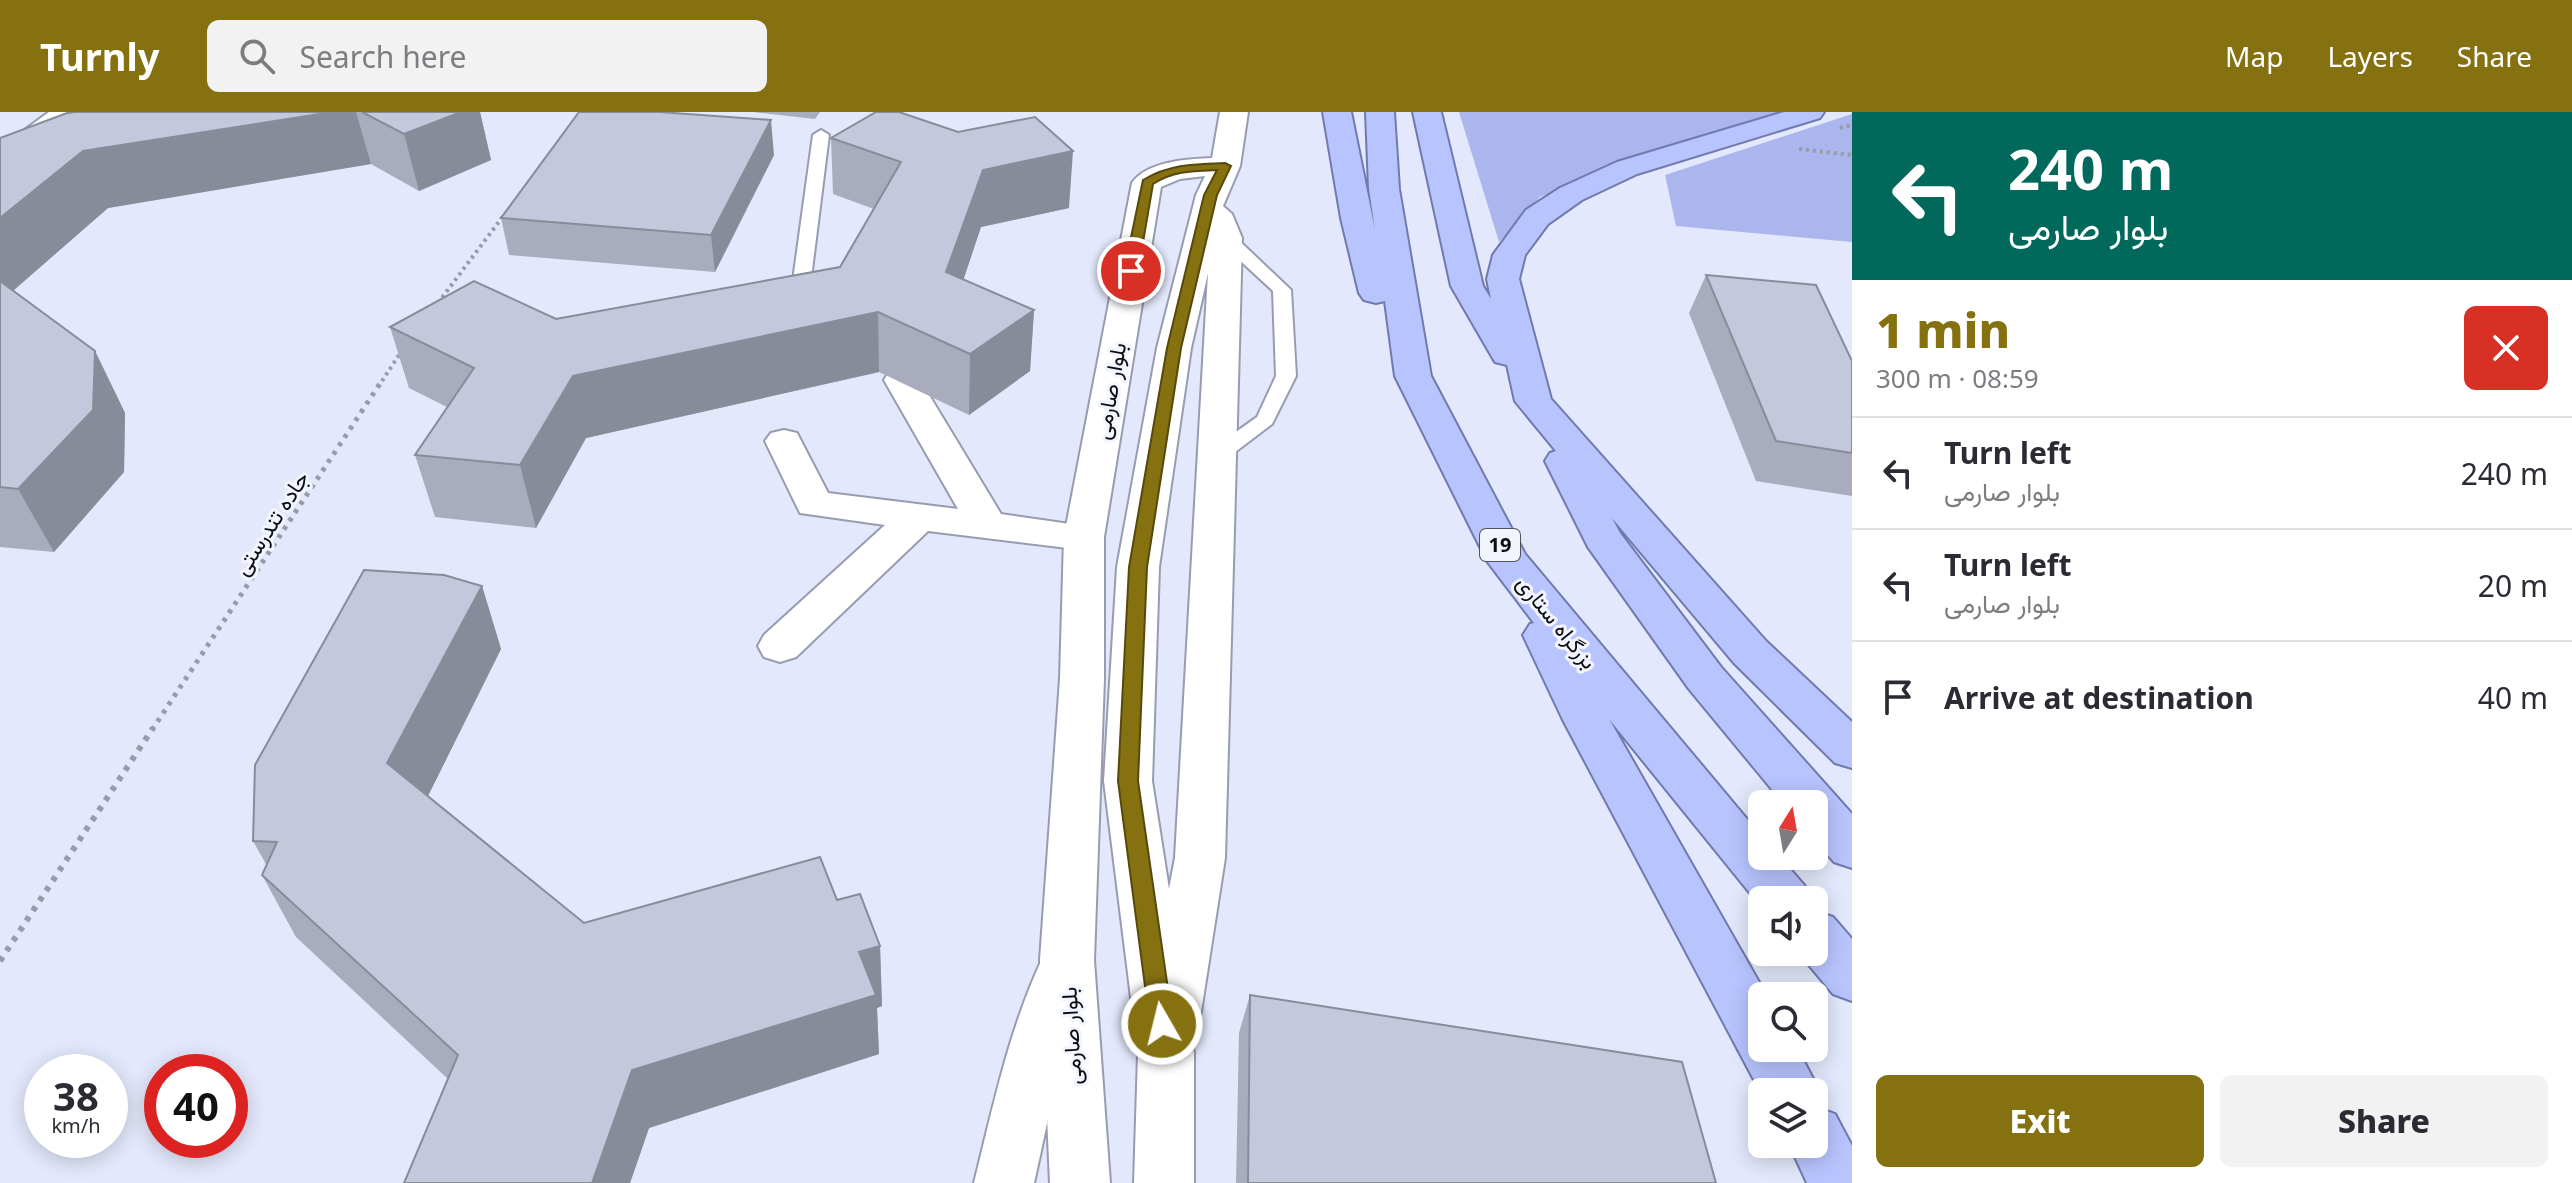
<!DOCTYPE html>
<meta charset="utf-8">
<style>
:root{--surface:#fff;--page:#f2f2f3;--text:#2b2b33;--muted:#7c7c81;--line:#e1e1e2;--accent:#867111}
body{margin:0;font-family:"Noto Sans",Vazirmatn,sans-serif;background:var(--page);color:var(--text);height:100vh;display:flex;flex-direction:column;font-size:30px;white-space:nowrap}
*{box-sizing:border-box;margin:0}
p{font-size:26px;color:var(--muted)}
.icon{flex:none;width:44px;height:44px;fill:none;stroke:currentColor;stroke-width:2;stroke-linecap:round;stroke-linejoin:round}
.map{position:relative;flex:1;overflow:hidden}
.panel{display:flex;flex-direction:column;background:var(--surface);width:720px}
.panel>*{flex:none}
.banner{background:#00695c;color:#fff;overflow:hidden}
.needle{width:52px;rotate:11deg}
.buttons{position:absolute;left:1748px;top:678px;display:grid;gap:16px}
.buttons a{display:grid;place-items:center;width:80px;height:80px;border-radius:12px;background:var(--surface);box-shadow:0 4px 20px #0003;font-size:40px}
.speed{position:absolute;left:24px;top:942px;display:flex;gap:16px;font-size:40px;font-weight:700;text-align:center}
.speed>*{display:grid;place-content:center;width:104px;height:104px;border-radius:50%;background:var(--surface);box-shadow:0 4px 20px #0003;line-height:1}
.speed small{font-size:20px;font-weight:400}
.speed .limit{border:12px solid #d22;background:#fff;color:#111}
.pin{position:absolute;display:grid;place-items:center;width:68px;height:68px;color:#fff;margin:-34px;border:4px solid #fff;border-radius:50%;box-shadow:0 2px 8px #0007}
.me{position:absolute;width:88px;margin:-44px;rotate:352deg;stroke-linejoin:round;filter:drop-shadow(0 0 6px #0008)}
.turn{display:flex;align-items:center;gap:28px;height:168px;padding:0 24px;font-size:36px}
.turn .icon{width:104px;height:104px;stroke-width:2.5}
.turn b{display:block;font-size:56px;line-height:68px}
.round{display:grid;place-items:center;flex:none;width:84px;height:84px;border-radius:12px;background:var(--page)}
.headline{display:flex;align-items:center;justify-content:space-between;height:136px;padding:0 24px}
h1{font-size:48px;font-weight:800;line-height:60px;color:var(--accent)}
.button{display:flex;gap:16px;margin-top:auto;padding:16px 24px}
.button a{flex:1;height:92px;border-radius:12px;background:var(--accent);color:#fff;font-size:32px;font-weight:800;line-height:92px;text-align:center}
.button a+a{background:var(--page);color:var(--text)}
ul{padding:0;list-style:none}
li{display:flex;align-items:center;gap:24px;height:112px;padding:0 24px;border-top:2px solid var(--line)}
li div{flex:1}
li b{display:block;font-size:30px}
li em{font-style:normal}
header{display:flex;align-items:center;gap:48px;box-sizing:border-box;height:112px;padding:0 40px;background:var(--accent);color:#fff}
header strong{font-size:38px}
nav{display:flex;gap:44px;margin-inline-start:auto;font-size:28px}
.search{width:560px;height:72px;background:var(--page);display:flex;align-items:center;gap:20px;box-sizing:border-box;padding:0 28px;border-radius:12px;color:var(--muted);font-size:30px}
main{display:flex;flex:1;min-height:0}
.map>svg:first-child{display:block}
.green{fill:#aab6ed}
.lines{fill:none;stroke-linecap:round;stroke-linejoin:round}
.service-casing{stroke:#979caf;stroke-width:4}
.minor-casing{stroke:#979caf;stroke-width:4}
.tertiary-casing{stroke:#979caf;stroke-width:4}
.trunk-casing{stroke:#707aac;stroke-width:4}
.path-far2{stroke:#979baa;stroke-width:4;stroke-dasharray:3 4;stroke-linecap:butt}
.path-far1{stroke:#979baa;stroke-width:5;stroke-dasharray:4 6;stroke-linecap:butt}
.path{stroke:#979baa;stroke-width:6;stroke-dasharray:5 7;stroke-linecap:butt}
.service{fill:#fff;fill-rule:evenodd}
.minor{fill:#fff;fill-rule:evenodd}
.tertiary{fill:#fff;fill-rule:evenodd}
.trunk{fill:#b8c4fe;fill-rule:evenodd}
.wall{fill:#a8acbd}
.shaded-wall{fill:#888c9a}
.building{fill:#c3c8dc;stroke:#888c9a;stroke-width:2}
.route{fill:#867111;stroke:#57490b;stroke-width:2}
.labels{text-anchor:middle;stroke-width:6;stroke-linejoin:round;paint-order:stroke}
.shield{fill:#f3f5fe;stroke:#51535a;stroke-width:2}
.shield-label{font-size:20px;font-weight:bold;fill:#0b0d13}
.street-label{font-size:22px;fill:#0b0d13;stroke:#f3f5fe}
</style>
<header>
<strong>Turnly</strong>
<div class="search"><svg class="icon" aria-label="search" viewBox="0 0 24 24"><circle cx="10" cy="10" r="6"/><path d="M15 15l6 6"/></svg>Search here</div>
<nav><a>Map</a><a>Layers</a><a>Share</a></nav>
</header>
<main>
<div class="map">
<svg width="1852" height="1071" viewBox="0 0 1852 1071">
<rect width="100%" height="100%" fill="#e3e8fc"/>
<path class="green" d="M 1459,0 L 1780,0 L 1624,50 L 1540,85 L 1499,130 Z
M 1852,2 L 1852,130 L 1676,114 L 1665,63 Z"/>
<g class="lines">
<defs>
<path id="service" d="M 821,18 L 829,23 L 808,190 L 799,195 L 790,190 L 813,23 Z
M 1226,121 L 1232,122 L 1291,178 L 1296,264 L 1272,312 L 1222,350 L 1208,350 L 1205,345 L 1208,340 L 1257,305 L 1276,264 L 1273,179 L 1220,130 L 1217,126 L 1220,122 Z"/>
<path id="minor" d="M 902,257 L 915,260 L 920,268 L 1001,402 L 1098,416 L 1104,425 L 1098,434 L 1084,438 L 928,419 L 796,545 L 780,550 L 764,545 L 758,534 L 764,523 L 885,413 L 800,401 L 765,329 L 771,321 L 784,318 L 797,321 L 828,381 L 958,397 L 884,268 L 889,260 Z
M 1062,839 L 1081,845 L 1089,862 L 1061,947 L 1034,1071 L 974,1071 C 993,995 1009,917 1043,845 Z"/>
<path id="tertiary" d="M 49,0 L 81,0 L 10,56 L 0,59 L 0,36 Z
M 1220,0 L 1248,0 L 1240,54 L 1223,94 L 1232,102 L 1242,126 L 1225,746 L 1201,900 L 1191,918 L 1194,942 L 1194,1071 L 1134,1071 L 1138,942 L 1104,669 L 1117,455 L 1157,236 L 1196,83 L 1205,64 L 1180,67 L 1161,75 L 1104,425 L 1104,567 L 1094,848 L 1110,1071 L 1050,1071 L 1040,848 L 1060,567 L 1064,425 L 1132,71 C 1147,49 1188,47 1212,46 ZM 1208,161 L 1175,746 L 1169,777 L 1152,669 L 1159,455 L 1191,236 Z"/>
<path id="trunk" d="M 1323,0 L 1351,0 L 1375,118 L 1369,77 L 1366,0 L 1394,0 L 1399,77 L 1431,264 L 1525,442 L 1762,725 L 1762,744 L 1779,744 L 1804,773 L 1812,788 L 1762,788 L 1762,796 L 1609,607 L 1767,884 L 1762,884 L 1762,936 L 1797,936 L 1820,980 L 1814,993 L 1814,980 L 1762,980 L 1762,983 L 1563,608 L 1523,523 L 1530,512 L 1534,511 L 1487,449 L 1395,264 L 1385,189 L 1376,191 L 1364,188 L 1359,181 L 1341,106 Z
M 1413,0 L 1441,0 L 1483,174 L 1491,187 L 1487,167 L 1493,143 L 1526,98 L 1560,76 L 1617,50 L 1784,0 L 1824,0 L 1820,6 L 1637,62 L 1582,88 L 1548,112 L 1525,143 L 1519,167 L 1551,287 L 1766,529 L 1852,610 L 1852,656 L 1835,651 L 1734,551 L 1612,406 L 1620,421 L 1721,555 L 1852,702 L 1852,756 L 1834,750 L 1814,727 L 1814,692 L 1784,692 L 1689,577 L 1588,435 L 1545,349 L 1550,341 L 1556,339 L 1515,289 L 1507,253 L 1495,250 L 1451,174 Z
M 1814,799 L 1833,805 L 1852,827 L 1852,889 L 1833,882 L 1798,840 L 1814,840 Z
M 1814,994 L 1835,1002 L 1852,1034 L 1852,1071 L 1807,1071 L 1789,1032 L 1814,1032 Z"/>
</defs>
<use href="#service" class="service-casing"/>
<use href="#minor" class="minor-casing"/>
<use href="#tertiary" class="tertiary-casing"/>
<use href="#trunk" class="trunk-casing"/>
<path class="path-far2" d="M 1840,16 L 1852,13
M 1799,37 L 1852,43
M 438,191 L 504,103
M 382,269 L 403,237"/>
<path class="path-far1" d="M 152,618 L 383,267"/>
<path class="path" d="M 0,849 L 153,616"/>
<use href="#service" class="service"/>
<use href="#minor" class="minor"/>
<use href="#tertiary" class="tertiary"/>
<use href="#trunk" class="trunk"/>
</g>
<path class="wall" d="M 76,0 L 480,0 L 491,48 L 419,79 L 371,52 L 108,96 L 13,179 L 95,239 L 125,301 L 124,360 L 54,440 L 0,435 L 0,26 Z
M 753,0 L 820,0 L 815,7 Z
M 831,26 L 1069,96 L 981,115 L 963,168 L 1034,198 L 1030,259 L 969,303 L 879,260 L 586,326 L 536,416 L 435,405 L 415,343 L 447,295 L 409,276 L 390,215 L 556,207 L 840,155 L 874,97 L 833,82 Z
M 774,43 L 715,160 L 509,143 L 501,106 Z
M 1706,163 L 1852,249 L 1852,384 L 1756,369 L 1689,201 Z
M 482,474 L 501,537 L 428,684 L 584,811 L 837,788 L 880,834 L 882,894 L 877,896 L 879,942 L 649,1016 L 630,1071 L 404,1071 L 448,967 L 296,825 L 262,763 L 267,754 L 253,729 Z
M 1250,883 L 1716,1071 L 1236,1071 L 1239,921 Z"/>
<path class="shaded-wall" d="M 332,0 L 356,0 L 371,52 L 108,96 L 0,190 L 0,106 L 83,39 Z
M 461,0 L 480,0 L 491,48 L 419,79 L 404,22 Z
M 771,8 L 774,43 L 715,160 L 711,123 Z
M 1073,39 L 1069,96 L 981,115 L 946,220 L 946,160 L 983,58 Z
M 1034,198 L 1030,259 L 969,303 L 970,242 Z
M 878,200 L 879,260 L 586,326 L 536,416 L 520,353 L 573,264 Z
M 95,239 L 125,301 L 124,360 L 54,440 L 18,377 Z
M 482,474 L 501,537 L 413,714 L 387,651 Z
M 880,834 L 882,894 L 877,896 L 879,942 L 649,1016 L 630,1071 L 592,1071 L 632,958 L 859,840 Z"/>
<path class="building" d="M 76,0 L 332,0 L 83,39 L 0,106 L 0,26 L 67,1 Z
M 362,0 L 461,0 L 404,22 Z
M 579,0 L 659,0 L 771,8 L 711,123 L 501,106 Z
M 876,0 L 899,0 L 958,20 L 1035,5 L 1073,39 L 983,58 L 946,160 L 1034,198 L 970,242 L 878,200 L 573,264 L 520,353 L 415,343 L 474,256 L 390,215 L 474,169 L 556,207 L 840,155 L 901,50 L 831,26 Z
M 1706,163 L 1816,173 L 1852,249 L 1852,341 L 1776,329 Z
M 0,169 L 95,239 L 93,298 L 18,377 L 0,375 Z
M 364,458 L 444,463 L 482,474 L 387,651 L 584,811 L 820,745 L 837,788 L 860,782 L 880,834 L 859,840 L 876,883 L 632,958 L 592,1071 L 404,1071 L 458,943 L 262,763 L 277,730 L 253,729 L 255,653 Z
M 1250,883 L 1682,950 L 1716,1071 L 1248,1071 Z"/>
<path class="route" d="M 1225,51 L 1231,54 L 1217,83 L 1181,236 L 1147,455 L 1138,669 L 1173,912 L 1170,919 L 1162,922 L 1153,919 L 1150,912 L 1118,669 L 1129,455 L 1167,236 L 1204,83 L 1217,58 C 1193,59 1173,59 1153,72 L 1138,159 L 1131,163 L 1124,159 L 1143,68 C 1169,52 1195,52 1225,51 Z"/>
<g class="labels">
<rect class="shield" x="1480" y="417" width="40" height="32" rx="6"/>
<g class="shield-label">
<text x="1500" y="440">19</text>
</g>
<g class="street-label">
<text transform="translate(1110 279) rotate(-80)" y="8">بلوار صارمی</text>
<text transform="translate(271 411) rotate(-57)" y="8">جاده تندرستی</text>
<text transform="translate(1557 510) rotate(51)" y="8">بزرگراه ستاری</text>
<text transform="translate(1071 924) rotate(-93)" y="8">بلوار صارمی</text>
</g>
</g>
</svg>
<div class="buttons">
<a><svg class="needle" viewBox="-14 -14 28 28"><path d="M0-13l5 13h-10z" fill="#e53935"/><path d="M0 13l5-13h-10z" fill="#7c7c81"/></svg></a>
<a><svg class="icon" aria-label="sound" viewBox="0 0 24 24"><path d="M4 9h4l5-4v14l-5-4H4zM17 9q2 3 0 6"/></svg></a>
<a><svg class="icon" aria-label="search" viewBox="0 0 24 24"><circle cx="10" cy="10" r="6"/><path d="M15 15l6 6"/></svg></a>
<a><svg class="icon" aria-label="layers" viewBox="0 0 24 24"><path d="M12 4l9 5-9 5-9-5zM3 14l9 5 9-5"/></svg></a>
</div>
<div class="speed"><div>38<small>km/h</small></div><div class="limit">40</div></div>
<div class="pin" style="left:1131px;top:159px;background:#d93025"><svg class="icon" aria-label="arrive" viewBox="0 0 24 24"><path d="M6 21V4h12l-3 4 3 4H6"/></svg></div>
<svg class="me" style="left:1162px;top:912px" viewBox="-20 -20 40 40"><circle r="17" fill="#867111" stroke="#fff" stroke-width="3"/><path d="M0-11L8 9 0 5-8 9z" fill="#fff"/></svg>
</div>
<section class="panel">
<div class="banner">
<div class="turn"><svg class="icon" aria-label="left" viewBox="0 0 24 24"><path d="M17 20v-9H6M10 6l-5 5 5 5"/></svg><div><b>240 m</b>بلوار صارمی</div></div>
</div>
<div class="headline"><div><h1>1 min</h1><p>300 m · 08:59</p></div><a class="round" style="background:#d93025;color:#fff"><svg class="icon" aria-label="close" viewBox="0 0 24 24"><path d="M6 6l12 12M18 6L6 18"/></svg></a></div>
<ul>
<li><svg class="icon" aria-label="left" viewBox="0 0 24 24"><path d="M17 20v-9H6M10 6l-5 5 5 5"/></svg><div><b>Turn left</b><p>بلوار صارمی</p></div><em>240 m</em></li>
<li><svg class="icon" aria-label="left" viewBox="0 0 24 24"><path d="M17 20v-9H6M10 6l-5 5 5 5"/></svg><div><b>Turn left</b><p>بلوار صارمی</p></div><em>20 m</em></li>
<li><svg class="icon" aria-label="arrive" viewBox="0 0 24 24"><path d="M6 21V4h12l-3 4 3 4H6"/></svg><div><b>Arrive at destination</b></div><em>40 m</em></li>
</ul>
<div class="button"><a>Exit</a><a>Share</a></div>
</section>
</main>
